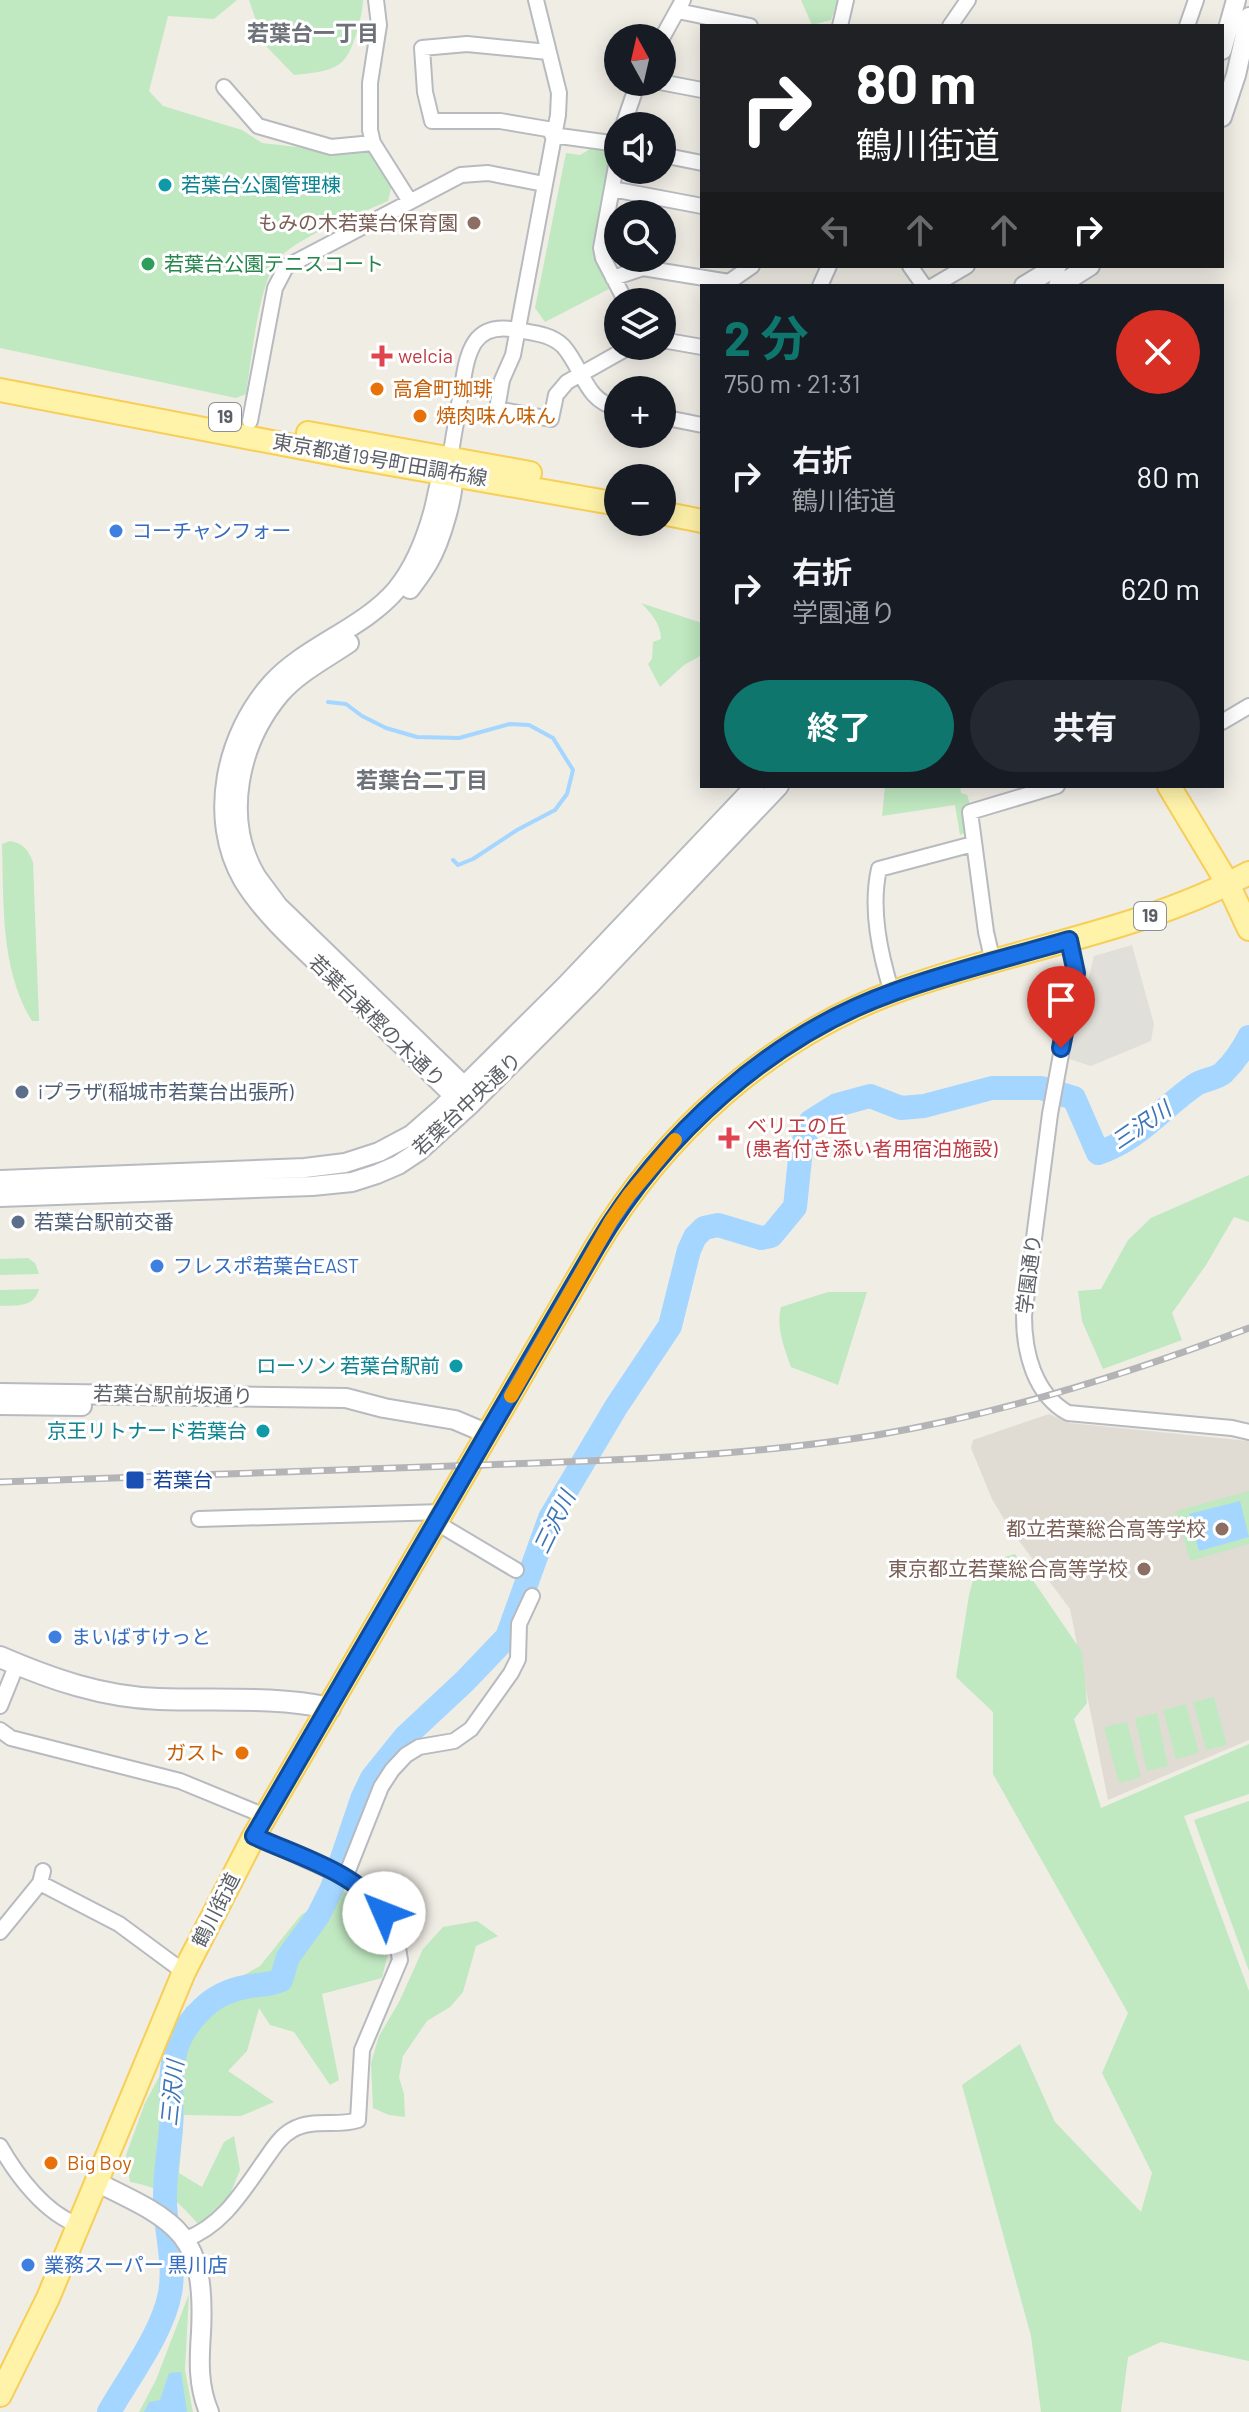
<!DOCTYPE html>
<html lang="ja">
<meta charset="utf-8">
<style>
:root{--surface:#171b24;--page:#242831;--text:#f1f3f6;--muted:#9ea1a6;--accent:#0f766e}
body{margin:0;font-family:Barlow,"Noto Sans JP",sans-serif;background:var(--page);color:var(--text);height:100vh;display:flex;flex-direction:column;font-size:30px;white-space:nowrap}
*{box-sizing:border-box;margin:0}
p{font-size:26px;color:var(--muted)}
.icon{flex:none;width:44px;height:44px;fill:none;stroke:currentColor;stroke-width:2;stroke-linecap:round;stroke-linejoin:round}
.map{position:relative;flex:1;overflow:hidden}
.side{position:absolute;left:700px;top:284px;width:524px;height:504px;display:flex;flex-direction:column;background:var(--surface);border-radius:0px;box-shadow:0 4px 20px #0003}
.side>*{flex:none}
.hud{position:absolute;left:700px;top:24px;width:524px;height:244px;border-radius:0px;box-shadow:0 4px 20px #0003;background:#202124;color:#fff;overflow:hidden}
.needle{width:52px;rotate:352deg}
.fabs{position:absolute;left:604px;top:24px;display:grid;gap:16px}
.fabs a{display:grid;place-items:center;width:72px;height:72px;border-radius:50%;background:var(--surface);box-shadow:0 4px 20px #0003;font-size:40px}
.pin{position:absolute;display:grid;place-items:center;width:68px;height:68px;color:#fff;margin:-82px -34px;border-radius:50% 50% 50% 0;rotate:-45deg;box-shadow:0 0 8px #0007}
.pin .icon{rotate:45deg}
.me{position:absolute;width:88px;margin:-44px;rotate:314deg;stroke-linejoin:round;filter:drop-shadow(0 0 6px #0008)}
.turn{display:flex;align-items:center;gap:28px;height:168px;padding:0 24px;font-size:36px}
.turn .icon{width:104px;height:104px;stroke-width:2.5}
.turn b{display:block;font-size:56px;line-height:68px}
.lanes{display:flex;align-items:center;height:76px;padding:0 24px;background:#0003;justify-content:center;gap:40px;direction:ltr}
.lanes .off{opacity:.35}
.round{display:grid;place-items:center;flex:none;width:84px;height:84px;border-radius:42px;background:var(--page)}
.overview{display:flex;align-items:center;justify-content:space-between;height:136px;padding:0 24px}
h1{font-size:48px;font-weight:700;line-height:60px;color:var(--accent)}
.primary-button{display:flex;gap:16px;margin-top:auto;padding:16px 24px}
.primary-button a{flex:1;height:92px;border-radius:48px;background:var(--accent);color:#fff;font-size:32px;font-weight:700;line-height:92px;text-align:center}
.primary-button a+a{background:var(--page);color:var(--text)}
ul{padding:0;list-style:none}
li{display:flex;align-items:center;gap:24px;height:112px;padding:0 24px}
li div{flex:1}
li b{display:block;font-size:30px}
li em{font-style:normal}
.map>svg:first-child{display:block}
.industrial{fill:#e0dfd9}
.education{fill:#e0dcd3}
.green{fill:#c0e8c1}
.water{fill:#a5d6ff}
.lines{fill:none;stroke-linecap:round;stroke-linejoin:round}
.stream{stroke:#a5d6ff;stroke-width:4}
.river{stroke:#a5d6ff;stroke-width:24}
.minor-casing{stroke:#b7babf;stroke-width:18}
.tertiary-casing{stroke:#b7babf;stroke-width:22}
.secondary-casing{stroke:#b8bbc1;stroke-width:24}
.primary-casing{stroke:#f7ce56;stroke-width:26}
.minor{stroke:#fff;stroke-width:14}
.tertiary{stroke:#fff;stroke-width:18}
.secondary{stroke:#fff;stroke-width:20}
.primary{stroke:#fff3aa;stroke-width:22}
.rail-casing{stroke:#b4b4b6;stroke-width:7}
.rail{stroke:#fff;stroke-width:4;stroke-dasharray:12;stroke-linecap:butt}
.route-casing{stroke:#114b97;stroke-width:20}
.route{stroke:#1a73e8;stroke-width:14}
.slow{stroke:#f59e0b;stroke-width:14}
.culture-dot{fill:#0f9aa8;stroke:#fff;stroke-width:3}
.education-dot{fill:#8d6e63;stroke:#fff;stroke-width:3}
.leisure-dot{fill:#2e9e5b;stroke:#fff;stroke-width:3}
.health-dot{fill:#e0444e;stroke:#fff;stroke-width:3}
.food-dot{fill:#e8710a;stroke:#fff;stroke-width:3}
.shop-dot{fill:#3f7fe0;stroke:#fff;stroke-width:3}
.service-dot{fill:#5c6f8a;stroke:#fff;stroke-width:3}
.transit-dot{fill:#1a4fb4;stroke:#fff;stroke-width:3}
.labels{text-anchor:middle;stroke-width:6;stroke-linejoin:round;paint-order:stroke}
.shield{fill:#fff;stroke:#8d9094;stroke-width:2}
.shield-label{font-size:18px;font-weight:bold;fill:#5c6066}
.culture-label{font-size:20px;fill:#0d838f;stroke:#fff;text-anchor:end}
.education-label{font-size:20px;fill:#785e54;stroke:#fff;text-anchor:end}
.leisure-label{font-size:20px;fill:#27864d;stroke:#fff;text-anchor:start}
.health-label{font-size:20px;fill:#be3a42;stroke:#fff;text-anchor:start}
.food-label{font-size:20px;fill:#c56008;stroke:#fff;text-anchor:start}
.street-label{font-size:20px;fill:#5c6066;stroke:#fff}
.shop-label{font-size:20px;fill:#366cbe;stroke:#fff;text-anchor:start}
.service-label{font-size:20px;fill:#4e5e75;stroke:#fff;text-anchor:start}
.transit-label{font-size:20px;fill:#164399;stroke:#fff;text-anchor:start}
.neighbourhood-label{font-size:22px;font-weight:bold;fill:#6d7278;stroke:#fff}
.water-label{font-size:22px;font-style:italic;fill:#3d75b6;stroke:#fff}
</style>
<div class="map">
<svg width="1249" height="2412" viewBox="0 0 1249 2412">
<rect width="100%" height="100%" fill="#f0ede5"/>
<path class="industrial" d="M 1132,945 L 1154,1024 L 1151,1041 L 1091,1066 L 1069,1059 L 1094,956 Z"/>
<path class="education" d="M 1049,1414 L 1070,1423 L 1249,1441 L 1249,1740 L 1108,1800 L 1070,1609 L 1010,1529 L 992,1499 L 971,1448 L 973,1440 Z"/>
<path class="green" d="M 0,0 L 237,0 L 214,19 L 168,16 L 149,91 L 163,106 L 242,130 L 262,143 L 350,153 L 369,149 L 392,184 L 388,201 C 359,214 300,236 279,258 C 259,279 251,363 246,394 L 236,398 L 0,348 Z
M 249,0 L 363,0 C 363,14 353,52 343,61 C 331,73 309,73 294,75 L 264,44 Z
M 801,0 L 838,0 L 831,20 L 812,25 Z
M 595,146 L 606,148 L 610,151 L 593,247 L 596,262 L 609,289 L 545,322 L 535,308 L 566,153 L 580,155 Z
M 641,603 L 702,623 L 702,655 L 684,665 L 660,687 L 648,664 L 652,659 L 653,642 L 661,639 C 661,624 651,613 641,603 Z
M 885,786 L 960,786 L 961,793 L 967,795 L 970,804 L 964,807 L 966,832 L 960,835 L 955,805 L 882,816 Z
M 10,841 C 23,843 28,850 33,862 L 39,1021 L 32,1021 C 0,969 4,904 2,844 Z
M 1249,1175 L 1249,1222 L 1234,1217 L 1206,1265 L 1172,1313 L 1182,1340 L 1103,1369 L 1082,1321 L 1078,1291 L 1101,1289 L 1128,1240 L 1151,1218 Z
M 28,1258 L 35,1263 L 39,1274 L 0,1275 L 0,1259 Z
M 39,1289 C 34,1308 17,1305 0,1306 L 0,1290 Z
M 828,1292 L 867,1292 L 838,1385 L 791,1367 C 784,1347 776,1328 781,1307 Z
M 1249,1491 L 1249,1544 L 1190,1561 L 1176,1511 Z
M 1015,1554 L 1082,1652 L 1087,1703 L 1074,1719 L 1101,1808 L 1249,1744 L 1249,1794 L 1184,1816 L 1249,1991 L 1249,2361 L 1161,2342 L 1128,2357 L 1121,2412 L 1041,2412 L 1031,2336 L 962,2085 L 1020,2044 L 1055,2122 L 1141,2212 L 1152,2173 L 1102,2073 L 1128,2013 L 993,1774 L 993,1712 L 956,1677 L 969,1595 L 977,1565 Z
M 1214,1697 L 1227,1745 L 1206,1750 L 1193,1702 Z
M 1186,1704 L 1199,1753 L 1176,1759 L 1163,1710 Z
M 1157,1713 L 1168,1766 L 1147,1771 L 1135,1718 Z
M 1127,1722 L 1141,1777 L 1119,1783 L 1104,1727 Z
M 1249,1801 L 1249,1971 L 1194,1820 Z
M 342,1890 L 366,1907 L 391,1941 L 382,1978 L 322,1994 L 339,2080 L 330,2085 L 294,2032 L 270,2025 L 259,2008 L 247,2051 L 228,2071 L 274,2102 L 241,2116 L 184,2115 L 179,2173 L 202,2187 L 224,2142 L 234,2136 L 240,2170 L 221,2216 L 199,2225 C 176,2199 166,2189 130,2182 L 126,2155 L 145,2103 L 173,2051 L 186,2007 L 260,1966 L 301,1915 Z
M 477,1921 L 498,1936 L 476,1946 L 463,1992 L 450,2007 L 427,2021 L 403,2056 L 399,2077 L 404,2094 L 405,2117 L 389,2115 L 373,2108 L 371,2063 L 379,2036 L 399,2002 L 423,1949 L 443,1927 Z
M 189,2294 L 185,2370 L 193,2412 L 139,2412 L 156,2380 Z"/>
<path class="water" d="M 1240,1501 L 1249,1537 L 1199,1551 L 1189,1514 Z
M 181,2372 L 187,2412 L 144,2412 L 149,2402 L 160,2400 L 169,2373 Z"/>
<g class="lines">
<path class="stream" d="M 328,702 L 346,704 L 362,716 L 386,728 L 417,737 L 459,738 L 510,724 L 529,725 L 553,738 L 573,770 L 567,794 L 555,810 L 517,830 L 473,859 L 458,865 L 453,860"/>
<path class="river" d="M 109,2412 C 129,2377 163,2332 170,2293 C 176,2261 164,2227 165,2195 C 165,2173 169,2150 171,2128 C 173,2081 163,2046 202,2009 C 214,1997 229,1990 245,1987 C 258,1984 268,1986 281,1980 L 288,1957 L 318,1916 L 332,1888 L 362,1799 L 372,1778 L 405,1737 L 465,1681 L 507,1637 L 550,1518 L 616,1407 L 670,1326 L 689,1250 L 695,1237 L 704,1228 L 718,1225 L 761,1238 L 771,1236 L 795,1207 L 801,1149 L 810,1122 L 837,1105 L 870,1096 L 901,1108 L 924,1106 L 992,1088 L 1041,1088 L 1074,1098 L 1098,1153 C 1138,1140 1162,1108 1195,1085 C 1204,1079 1216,1079 1223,1073 C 1233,1063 1243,1049 1249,1037"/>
<defs>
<path id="minor" d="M 376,0 L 379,25 L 370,83 L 370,130 L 373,143 L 409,200
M 536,0 L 559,93 L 558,115 L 513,355 L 502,380 L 497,409 L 551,419 L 556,395 L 567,382 L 631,346
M 678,11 L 750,26
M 840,26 L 846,0
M 950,26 L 968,0
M 1187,26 L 1196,0
M 662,38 L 683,0
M 548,52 L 467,44 L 422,48 L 425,92 L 432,121 L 500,121 L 553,130
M 660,82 L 702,90
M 224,87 L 258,126 L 331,147 L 373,143
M 623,126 L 638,82
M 552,135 L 618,144
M 618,155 L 601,248 L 603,258 L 626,302
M 662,155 L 702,163
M 612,189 L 702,206
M 910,266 L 924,286
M 613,278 L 643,268 L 729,282 L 752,266
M 820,286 L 829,266
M 933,286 L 967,266
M 662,340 L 702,347
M 662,417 L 702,425
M 250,421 L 275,288 L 286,267 L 461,175 L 488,173 L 544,184
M 450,459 C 453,438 457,418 460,398 C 467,361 467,320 517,330 C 533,333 551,334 563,346 C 583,368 585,402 618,408
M 1222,722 L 1249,706
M 1069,940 L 1076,973 L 1050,1114 L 1024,1316 C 1024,1352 1034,1394 1068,1413 L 1232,1428 L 1249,1432
M 993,962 L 986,932 L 970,812 L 1057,786
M 892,993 C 880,954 870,909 879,869 L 973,844
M 199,1519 L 443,1512
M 437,1523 L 516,1570
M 0,1706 L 17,1664
M 0,1730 L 11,1738 L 180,1781 L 265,1816
M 43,1871 L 40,1883 L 119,1924 L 184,1972
M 345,1878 L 381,1787 L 392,1770 L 406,1755 L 419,1747 L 454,1741 L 471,1729 L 511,1673 L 518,1659 L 519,1624 L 532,1596
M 0,1932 L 40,1883
M 0,2146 C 17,2176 45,2213 78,2225
M 186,2239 C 224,2225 244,2189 267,2157 C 274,2147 281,2136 292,2130 C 312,2118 337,2127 358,2120 L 362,2050 L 400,1960 L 395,1929 L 374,1897 L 344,1877 L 254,1836"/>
<path id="tertiary" d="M 1222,50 L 1236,0
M 1222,117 L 1236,75 L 1249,17
M 1024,286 L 1057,266
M 1058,286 L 1090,266
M 449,461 C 439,477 438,495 433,513 C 426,538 414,568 397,589 C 363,629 307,645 272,683 C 226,734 207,818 243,880 C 265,916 298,944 328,973 C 370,1014 412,1055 454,1096 L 465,1100
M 410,589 C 416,581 423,572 428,563 C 440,543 458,487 452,465
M 349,643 C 327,658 298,673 280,694 C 239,743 222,818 256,876 C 263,886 271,896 278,906 L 463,1085 L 467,1094
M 0,1180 L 305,1168 L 345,1163 L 379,1152 L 411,1135 L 442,1108 L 565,986 L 755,786
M 0,1197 L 312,1186 L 352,1182 L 377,1174 L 398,1165 L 419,1151 L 472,1103 L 589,986 L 779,786
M 0,1393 L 346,1398 L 384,1408 L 455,1420 L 488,1434
M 0,1405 L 82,1406
M 96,2182 C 179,2222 206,2234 201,2333 C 199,2361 198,2386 209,2412"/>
<path id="secondary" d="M 0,1657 C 51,1679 102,1697 159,1699 C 216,1701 273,1696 330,1708"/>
<path id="primary" d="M 0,390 L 345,456 L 618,504
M 308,433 L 530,473
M 662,513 L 702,521
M 1169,786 L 1228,884 L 1249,929
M 0,2395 L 48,2298 L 184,1972 L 254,1836 L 596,1247 C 663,1134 769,1038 894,992 C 1011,949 1138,933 1249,873"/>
</defs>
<use href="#minor" class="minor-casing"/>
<use href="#tertiary" class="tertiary-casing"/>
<use href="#secondary" class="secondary-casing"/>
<use href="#primary" class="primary-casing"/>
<use href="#minor" class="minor"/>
<use href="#tertiary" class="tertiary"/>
<use href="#secondary" class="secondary"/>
<use href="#primary" class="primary"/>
<defs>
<path id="rail" d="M 0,1482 C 151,1477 301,1471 452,1466 C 594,1461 736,1458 877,1435 C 1005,1413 1128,1374 1249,1328"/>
</defs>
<use href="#rail" class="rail-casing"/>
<use href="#rail" class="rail"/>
</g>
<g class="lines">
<defs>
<path id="route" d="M 384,1913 C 357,1872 297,1856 254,1836 L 596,1247 C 662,1135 770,1036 894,992 C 952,971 1011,957 1069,940 L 1076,973 L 1061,1048"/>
</defs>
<use href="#route" class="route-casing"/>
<use href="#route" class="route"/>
<path class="slow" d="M 511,1396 L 611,1221 L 629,1195 L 675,1140"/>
</g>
<g class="culture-dot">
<circle cx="165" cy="185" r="8"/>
<circle cx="456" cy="1366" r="8"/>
<circle cx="263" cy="1431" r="8"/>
</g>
<g class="education-dot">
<circle cx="474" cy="223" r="8"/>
<circle cx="1222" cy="1529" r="8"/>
<circle cx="1144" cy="1569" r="8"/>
</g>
<circle class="leisure-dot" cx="148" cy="264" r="8"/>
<g class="health-dot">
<path d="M378 344h8v8h8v8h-8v8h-8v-8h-8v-8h8z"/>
<path d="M725 1126h8v8h8v8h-8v8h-8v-8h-8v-8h8z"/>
</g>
<g class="food-dot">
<circle cx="377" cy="389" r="8"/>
<circle cx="420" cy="416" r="8"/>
<circle cx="242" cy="1753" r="8"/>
<circle cx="51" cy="2163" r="8"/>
</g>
<g class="shop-dot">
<circle cx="116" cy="531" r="8"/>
<circle cx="157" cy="1266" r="8"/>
<circle cx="55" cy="1637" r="8"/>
<circle cx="28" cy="2265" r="8"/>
</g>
<g class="service-dot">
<circle cx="22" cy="1092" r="8"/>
<circle cx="18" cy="1222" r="8"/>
</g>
<rect class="transit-dot" x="125" y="1470" width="20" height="20" rx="4"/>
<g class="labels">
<g class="shield">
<rect x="209" y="403" width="32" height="28" rx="6"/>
<rect x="1134" y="902" width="32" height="28" rx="6"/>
</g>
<g class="shield-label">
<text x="225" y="423">19</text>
<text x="1150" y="922">19</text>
</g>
<g class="culture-label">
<text x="181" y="192" text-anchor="start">若葉台公園管理棟</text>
<text x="440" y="1373">ローソン 若葉台駅前</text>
<text x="247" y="1438">京王リトナード若葉台</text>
</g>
<g class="education-label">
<text x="458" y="230">もみの木若葉台保育園</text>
<text x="1206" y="1536">都立若葉総合高等学校</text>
<text x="1128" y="1576">東京都立若葉総合高等学校</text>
</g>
<g class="leisure-label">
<text x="164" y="271">若葉台公園テニスコート</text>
</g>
<g class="health-label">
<text x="398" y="363">welcia</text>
<text x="747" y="1133">ベリエの丘<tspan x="747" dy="23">(患者付き添い者用宿泊施設)</tspan></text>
</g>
<g class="food-label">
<text x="393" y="396">高倉町珈琲</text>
<text x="436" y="423">焼肉味ん味ん</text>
<text x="226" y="1760" text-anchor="end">ガスト</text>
<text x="67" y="2170">Big Boy</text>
</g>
<g class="street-label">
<text transform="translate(380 460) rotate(10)" y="7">東京都道19号町田調布線</text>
<text transform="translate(377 1021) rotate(44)" y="7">若葉台東樫の木通り</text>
<text transform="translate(467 1104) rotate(-43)" y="7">若葉台中央通り</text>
<text transform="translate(1029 1274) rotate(-83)" y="7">学園通り</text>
<text transform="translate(173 1395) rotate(1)" y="7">若葉台駅前坂通り</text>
<text transform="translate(216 1910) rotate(-63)" y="7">鶴川街道</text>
</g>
<g class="shop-label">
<text x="132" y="538">コーチャンフォー</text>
<text x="173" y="1273">フレスポ若葉台EAST</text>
<text x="71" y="1644">まいばすけっと</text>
<text x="44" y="2272">業務スーパー 黒川店</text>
</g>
<g class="service-label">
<text x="38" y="1099">iプラザ(稲城市若葉台出張所)</text>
<text x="34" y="1229">若葉台駅前交番</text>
</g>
<g class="transit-label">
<text x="153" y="1487">若葉台</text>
</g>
<g class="neighbourhood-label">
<text x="313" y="41">若葉台一丁目</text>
<text x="422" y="788">若葉台二丁目</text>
</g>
<g class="water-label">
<text transform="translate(1141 1125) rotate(-34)" y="8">三沢川</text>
<text transform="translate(554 1522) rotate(-64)" y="8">三沢川</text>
<text transform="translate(172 2093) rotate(-84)" y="8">三沢川</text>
</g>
</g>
</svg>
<div class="fabs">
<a><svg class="needle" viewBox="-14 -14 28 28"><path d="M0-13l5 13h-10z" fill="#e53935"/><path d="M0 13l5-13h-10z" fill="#9ea1a6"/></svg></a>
<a><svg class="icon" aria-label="sound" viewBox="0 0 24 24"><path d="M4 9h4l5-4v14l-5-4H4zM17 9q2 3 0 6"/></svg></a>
<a><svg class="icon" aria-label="search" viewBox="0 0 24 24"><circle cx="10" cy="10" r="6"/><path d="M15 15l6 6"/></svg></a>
<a><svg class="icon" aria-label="layers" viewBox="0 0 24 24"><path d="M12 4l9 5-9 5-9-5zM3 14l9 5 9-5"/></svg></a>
<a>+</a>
<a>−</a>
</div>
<div class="pin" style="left:1061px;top:1048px;background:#d93025"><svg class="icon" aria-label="arrive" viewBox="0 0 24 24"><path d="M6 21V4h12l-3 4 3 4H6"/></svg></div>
<svg class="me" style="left:384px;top:1913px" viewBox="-20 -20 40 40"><circle r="19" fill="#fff"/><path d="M0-13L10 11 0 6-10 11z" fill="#1a73e8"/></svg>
<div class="hud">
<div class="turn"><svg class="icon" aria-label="right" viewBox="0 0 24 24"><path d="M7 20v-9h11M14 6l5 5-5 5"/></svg><div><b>80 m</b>鶴川街道</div></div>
<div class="lanes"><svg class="icon off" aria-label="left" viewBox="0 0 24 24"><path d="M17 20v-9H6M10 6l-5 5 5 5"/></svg><svg class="icon off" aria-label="ahead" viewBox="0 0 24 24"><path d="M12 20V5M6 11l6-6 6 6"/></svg><svg class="icon off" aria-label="ahead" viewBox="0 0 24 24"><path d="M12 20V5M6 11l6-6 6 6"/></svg><svg class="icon" aria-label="right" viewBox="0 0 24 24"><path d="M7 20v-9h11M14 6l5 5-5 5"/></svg></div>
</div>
<section class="side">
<div class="overview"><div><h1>2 分</h1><p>750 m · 21:31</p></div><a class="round" style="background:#d93025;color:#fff"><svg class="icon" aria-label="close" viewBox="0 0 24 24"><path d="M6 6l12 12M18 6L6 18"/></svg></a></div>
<ul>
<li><svg class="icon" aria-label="right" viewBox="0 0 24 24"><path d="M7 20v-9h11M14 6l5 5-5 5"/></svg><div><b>右折</b><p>鶴川街道</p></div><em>80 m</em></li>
<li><svg class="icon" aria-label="right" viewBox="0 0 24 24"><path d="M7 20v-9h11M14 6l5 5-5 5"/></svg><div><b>右折</b><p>学園通り</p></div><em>620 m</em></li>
</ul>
<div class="primary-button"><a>終了</a><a>共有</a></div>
</section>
</div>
